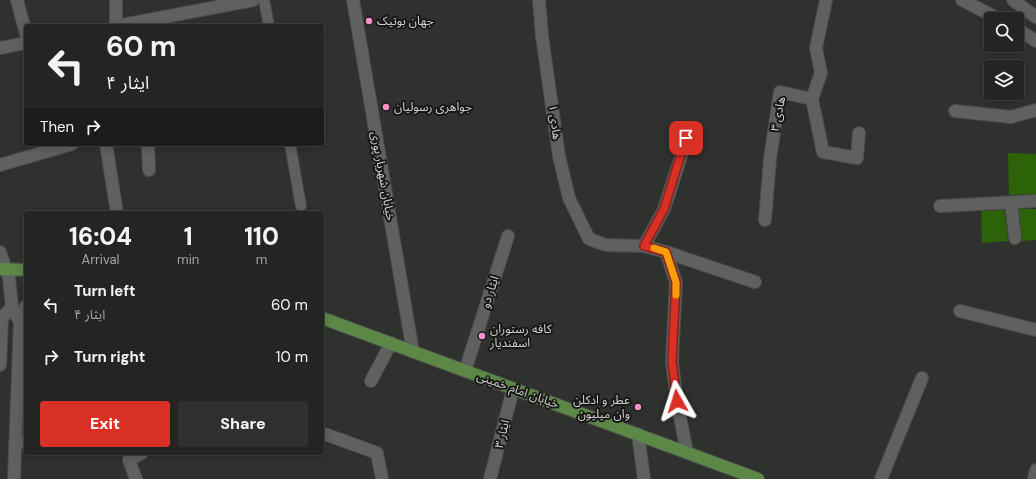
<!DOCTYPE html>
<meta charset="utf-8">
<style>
:root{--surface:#232522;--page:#2f312f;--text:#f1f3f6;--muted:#a3a5a5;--line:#404240;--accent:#d93025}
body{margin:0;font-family:"DM Sans","Noto Sans Arabic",sans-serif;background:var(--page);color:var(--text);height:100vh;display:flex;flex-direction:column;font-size:15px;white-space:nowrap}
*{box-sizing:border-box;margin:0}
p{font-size:13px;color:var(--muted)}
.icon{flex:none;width:22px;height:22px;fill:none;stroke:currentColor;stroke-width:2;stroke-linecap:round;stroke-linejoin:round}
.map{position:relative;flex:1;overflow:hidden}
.panel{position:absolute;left:24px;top:211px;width:300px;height:244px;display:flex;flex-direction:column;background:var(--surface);border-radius:4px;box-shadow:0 2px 10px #0003,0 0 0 1px var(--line)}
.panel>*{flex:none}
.guide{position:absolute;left:24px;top:24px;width:300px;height:122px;border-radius:4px;box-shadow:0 2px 10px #0003,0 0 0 1px var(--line);background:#232522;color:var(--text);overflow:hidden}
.controls{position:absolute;left:984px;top:12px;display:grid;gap:8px}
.controls a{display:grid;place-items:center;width:40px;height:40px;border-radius:4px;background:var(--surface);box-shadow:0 2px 10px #0003,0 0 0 1px var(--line);font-size:20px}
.pin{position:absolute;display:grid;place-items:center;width:34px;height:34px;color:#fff;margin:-17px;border-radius:8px;box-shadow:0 2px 6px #0006}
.me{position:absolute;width:44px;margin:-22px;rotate:354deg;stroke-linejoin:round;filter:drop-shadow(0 0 3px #0008)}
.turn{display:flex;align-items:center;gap:14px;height:84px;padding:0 16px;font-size:18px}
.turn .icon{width:52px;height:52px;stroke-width:2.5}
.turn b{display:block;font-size:28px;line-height:34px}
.then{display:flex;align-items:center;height:38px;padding:0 16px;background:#0003;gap:8px;font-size:15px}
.eta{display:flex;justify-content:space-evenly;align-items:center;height:68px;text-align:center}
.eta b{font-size:24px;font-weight:800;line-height:28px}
.cta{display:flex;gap:8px;margin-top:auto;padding:8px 16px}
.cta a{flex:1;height:46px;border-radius:4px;background:var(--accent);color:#fff;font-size:16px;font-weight:800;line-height:46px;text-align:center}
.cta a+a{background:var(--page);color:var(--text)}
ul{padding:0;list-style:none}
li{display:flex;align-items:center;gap:12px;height:52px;padding:0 16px}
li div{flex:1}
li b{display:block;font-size:15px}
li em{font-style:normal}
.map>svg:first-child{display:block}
.building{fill:#2c6309}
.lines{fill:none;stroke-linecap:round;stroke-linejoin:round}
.lane-casing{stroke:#4b4d4a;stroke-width:12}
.street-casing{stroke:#4b4d4a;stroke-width:14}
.secondary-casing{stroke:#4b4d4a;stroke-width:14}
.primary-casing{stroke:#4b4d4a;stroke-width:14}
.lane{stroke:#5f615e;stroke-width:10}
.street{stroke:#5f615e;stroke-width:12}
.secondary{stroke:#5f615e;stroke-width:12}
.primary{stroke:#5c8747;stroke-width:12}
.route-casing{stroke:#8d1f18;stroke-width:10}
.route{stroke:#d93025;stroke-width:7}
.slow{stroke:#f59e0b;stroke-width:7}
.poi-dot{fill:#f98fc9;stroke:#181917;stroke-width:1.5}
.labels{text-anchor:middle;stroke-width:4;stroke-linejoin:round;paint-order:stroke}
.poi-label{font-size:12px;fill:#d0d1d0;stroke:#181917;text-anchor:start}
.street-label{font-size:12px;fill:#d0d1d0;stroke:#181917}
</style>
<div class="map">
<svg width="1036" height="479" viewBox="0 0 1036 479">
<rect width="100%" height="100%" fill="#2f312e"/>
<path class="building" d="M 1008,153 L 1036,154 L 1036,194 L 1009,195 Z
M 1019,209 L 1036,209 L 1036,240 L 1022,241 Z
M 1004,210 L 1008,241 L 982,243 L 981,211 Z"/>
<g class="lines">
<defs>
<path id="lane" d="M 264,0 L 269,26
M 290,144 L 301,206"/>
<path id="street" d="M 17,0 L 26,34
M 116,0 L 116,26
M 353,0 L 413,352
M 539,0 L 542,36 L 559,156 L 569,198 L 589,239 L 606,245 L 644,246 L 666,252 L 755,282
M 812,99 L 823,152 L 857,158 L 859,133
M 955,111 L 1011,117 L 1036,110
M 106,144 L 117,213
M 148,144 L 149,170
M 0,165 L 72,144
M 1011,203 L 1015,238
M 940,206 L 1036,201
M 765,220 L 770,159 L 780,92 L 812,99 L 821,73 L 816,48 L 826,0
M 644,246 L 664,209 L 687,138
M 666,252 L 676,282 L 672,362 L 677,401 L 687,453
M 960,311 L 1036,330
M 465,371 L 508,236
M 371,381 L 391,343
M 322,433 L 377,453 L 382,479
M 638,434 L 644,479
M 15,443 L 26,441
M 136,479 L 129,460 L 142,453
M 490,479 L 513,389
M 881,479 L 922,378
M 1034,479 L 1036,470"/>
<path id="secondary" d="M 962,0 L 999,19
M 1013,0 L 1036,17
M 117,26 L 253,0
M 1017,29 L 1036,41
M 0,48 L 26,43
M 0,252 L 9,278 L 12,307 L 20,322 L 14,479
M 20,322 L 26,306
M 0,365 L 2,318 L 12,307"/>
<path id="primary" d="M 0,269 L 26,270
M 322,318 L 758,479"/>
</defs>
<use href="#lane" class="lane-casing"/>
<use href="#street" class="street-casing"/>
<use href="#secondary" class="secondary-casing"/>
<use href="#primary" class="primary-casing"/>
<use href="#lane" class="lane"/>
<use href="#street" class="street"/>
<use href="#secondary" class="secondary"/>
<use href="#primary" class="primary"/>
</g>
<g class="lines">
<defs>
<path id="route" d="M 677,401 L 672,362 L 676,282 L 666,252 L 644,246 L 664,209 L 686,138"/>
</defs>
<use href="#route" class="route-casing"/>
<use href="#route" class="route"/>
<path class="slow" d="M 654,248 L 666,252 L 676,282 L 676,295"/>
</g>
<g class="poi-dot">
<circle cx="369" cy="21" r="4"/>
<circle cx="386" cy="107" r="4"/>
<circle cx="482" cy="336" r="4"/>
<circle cx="638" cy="407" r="4"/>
</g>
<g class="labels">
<g class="poi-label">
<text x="377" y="25">جهان بوتیک</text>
<text x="394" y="111">جواهری رسولیان</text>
<text x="490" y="333">کافه رستوران<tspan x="490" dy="14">اسفندیار</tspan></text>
<text x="630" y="404" text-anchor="end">عطر و ادکلن<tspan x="630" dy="14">وان میلیون</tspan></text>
</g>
<g class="street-label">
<text transform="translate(778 114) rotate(-79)" y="4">هادی ۳</text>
<text transform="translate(555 122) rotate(83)" y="4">هادی ۱</text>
<text transform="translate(383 176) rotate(80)" y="4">خیابان شهریار پوری</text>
<text transform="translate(490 292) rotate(-72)" y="4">ایثار دو</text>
<text transform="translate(518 390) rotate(20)" y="4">خیابان امام خمینی</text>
<text transform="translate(502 434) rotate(-76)" y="4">ایثار ۳</text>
</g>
</g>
</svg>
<div class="controls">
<a><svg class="icon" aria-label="search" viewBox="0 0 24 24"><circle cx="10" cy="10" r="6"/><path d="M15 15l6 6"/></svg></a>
<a><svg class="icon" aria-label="layers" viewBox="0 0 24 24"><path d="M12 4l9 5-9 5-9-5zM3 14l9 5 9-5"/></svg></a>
</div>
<div class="pin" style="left:686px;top:138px;background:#d93025"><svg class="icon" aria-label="arrive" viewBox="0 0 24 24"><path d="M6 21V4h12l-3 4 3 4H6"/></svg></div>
<svg class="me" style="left:677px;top:401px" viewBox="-20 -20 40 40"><path d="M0-17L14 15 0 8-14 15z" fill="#d93025" stroke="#fff" stroke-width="4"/></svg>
<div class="guide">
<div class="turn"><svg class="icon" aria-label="left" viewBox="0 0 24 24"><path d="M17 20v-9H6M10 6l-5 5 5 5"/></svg><div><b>60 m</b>ایثار ۴</div></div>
<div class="then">Then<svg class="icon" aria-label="right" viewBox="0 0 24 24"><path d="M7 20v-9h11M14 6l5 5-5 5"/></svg></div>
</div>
<section class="panel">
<div class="eta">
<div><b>16:04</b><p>Arrival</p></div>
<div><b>1</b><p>min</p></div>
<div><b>110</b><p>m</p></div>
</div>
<ul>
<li><svg class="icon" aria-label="left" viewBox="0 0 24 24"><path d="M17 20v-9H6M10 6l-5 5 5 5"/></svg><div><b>Turn left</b><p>ایثار ۴</p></div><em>60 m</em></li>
<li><svg class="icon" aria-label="right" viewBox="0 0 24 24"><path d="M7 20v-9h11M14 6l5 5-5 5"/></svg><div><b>Turn right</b></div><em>10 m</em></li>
</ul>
<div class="cta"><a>Exit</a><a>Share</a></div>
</section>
</div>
